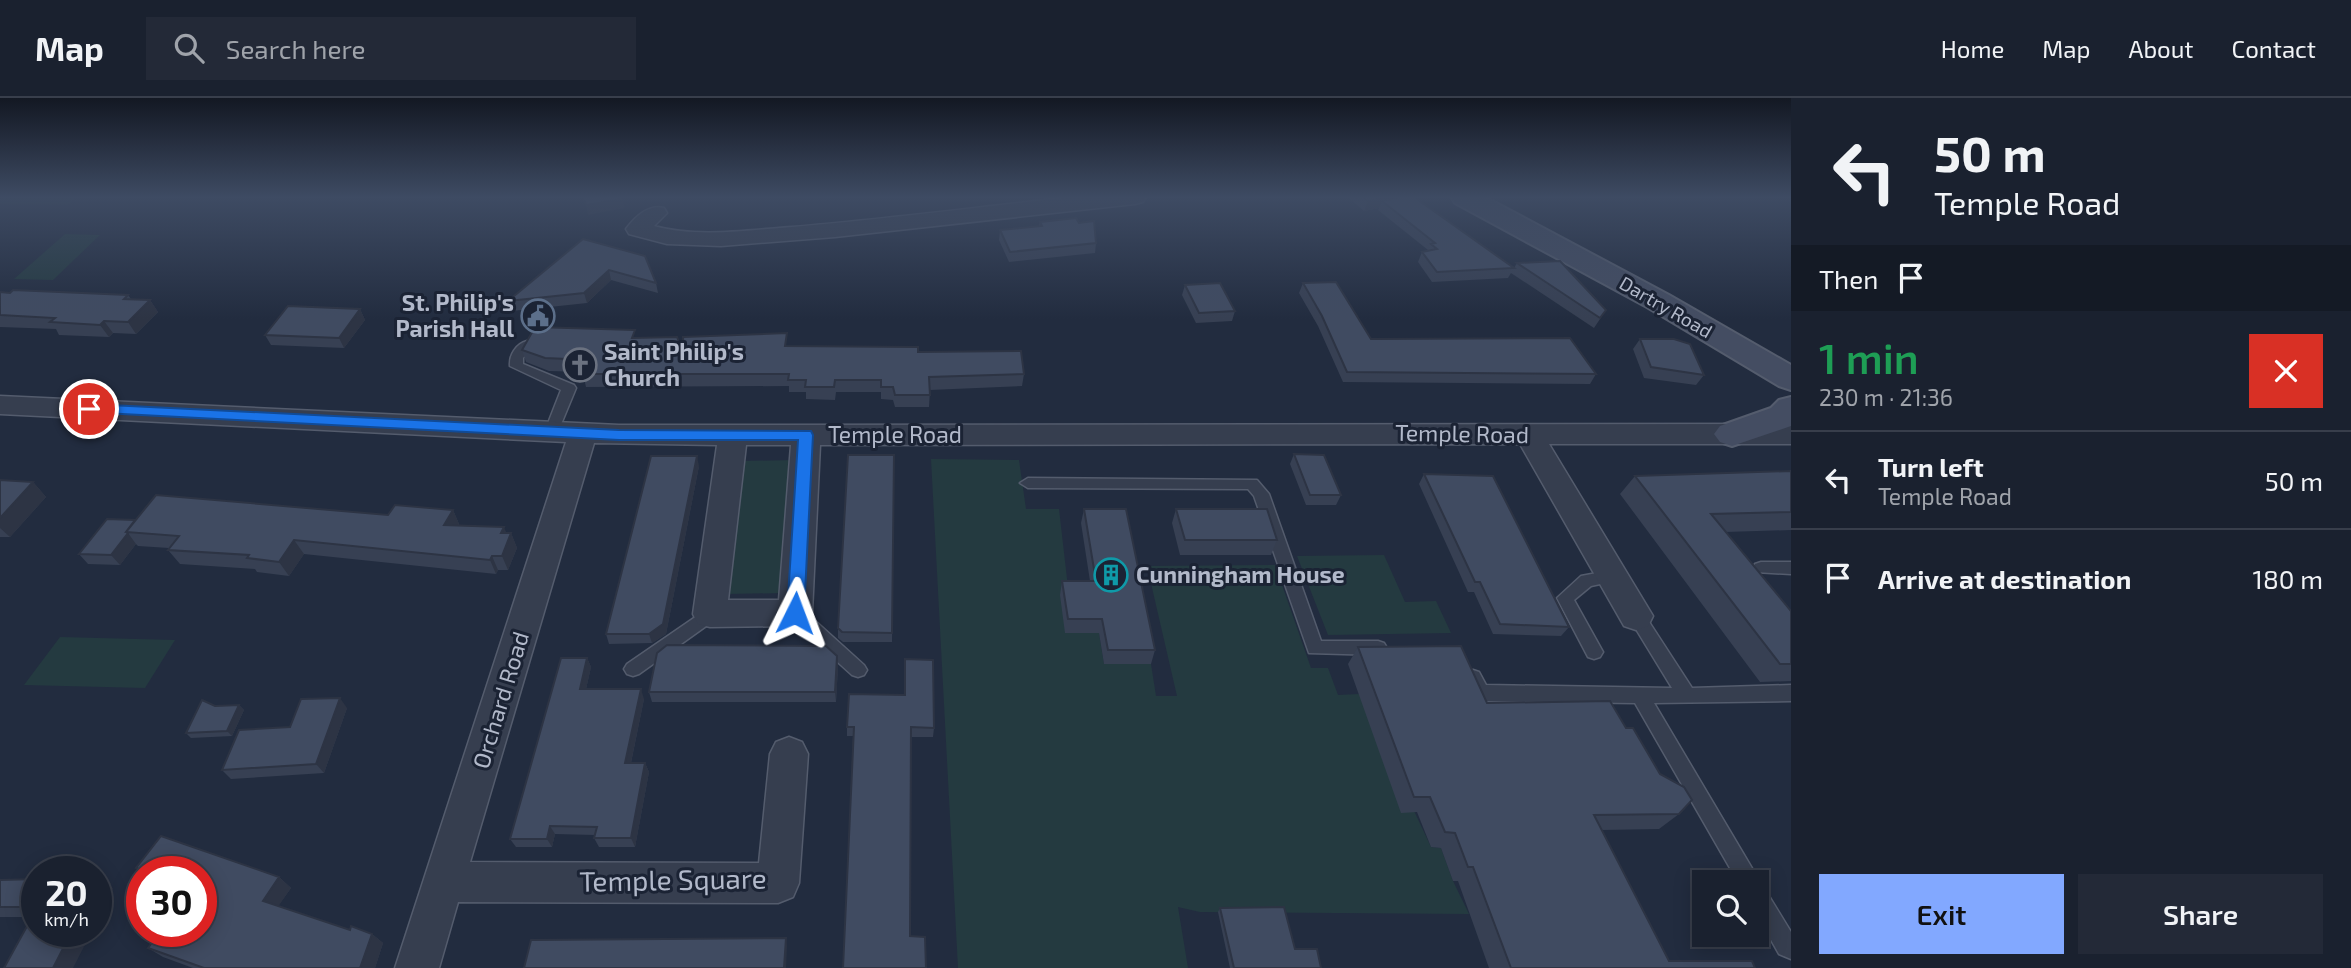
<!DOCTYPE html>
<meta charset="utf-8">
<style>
:root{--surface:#1a212f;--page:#232937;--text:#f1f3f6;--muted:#9fa3aa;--line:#383e4b;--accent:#82a8ff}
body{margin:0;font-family:"Exo 2",sans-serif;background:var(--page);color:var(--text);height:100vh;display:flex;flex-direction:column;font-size:26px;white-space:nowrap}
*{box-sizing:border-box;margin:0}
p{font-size:23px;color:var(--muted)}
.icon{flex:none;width:38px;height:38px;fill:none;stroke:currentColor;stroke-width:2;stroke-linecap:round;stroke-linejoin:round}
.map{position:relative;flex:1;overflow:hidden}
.drawer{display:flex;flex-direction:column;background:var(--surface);width:560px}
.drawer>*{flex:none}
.hud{background:#1a212f;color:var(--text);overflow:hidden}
.fabs{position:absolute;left:1692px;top:772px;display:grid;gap:14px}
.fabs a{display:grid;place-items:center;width:77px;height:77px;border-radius:0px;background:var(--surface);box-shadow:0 4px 18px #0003,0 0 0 2px var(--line);font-size:35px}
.speed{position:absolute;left:21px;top:758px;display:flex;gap:14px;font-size:35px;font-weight:700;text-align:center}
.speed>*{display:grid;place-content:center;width:91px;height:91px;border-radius:50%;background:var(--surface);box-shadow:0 4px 18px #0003,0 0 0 2px var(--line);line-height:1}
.speed small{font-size:18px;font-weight:400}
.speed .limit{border:10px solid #d22;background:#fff;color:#111}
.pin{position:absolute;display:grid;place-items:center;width:60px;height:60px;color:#fff;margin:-30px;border:4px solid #fff;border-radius:50%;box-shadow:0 2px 7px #0007}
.me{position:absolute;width:77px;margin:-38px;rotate:3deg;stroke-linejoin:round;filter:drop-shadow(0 0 5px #0008)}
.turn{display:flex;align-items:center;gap:24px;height:147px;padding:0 28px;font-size:32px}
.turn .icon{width:91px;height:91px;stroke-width:2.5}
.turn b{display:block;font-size:49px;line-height:60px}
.then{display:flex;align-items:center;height:66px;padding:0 28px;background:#0003;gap:14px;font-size:26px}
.round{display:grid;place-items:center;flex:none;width:74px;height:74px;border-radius:0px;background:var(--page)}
.overview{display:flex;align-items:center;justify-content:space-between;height:119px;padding:0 28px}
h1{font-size:42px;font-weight:600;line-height:52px;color:#1e9e55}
.action{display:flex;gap:14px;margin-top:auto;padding:14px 28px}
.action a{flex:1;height:80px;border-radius:0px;background:var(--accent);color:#111;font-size:28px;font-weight:600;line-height:80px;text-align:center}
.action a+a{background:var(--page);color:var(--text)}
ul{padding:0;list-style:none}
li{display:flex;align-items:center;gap:21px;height:98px;padding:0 28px;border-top:2px solid var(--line)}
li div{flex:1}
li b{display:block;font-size:26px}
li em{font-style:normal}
header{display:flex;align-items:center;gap:42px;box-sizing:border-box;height:98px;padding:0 35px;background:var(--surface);border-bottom:2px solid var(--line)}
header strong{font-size:33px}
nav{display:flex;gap:38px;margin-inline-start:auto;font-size:24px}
.search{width:490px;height:63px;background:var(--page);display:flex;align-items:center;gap:18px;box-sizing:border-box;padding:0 24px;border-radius:0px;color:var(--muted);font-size:26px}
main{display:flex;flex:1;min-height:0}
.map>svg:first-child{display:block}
.green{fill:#243a40}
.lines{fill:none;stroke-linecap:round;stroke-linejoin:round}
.lane-casing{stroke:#545c6d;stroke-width:3}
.street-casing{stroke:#545c6d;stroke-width:3}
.secondary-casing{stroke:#545c6d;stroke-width:4}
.lane{fill:#363e4f;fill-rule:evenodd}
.street{fill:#363e4f;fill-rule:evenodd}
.secondary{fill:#444d62;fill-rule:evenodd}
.wall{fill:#374053}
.shaded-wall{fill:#2d3444}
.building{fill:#404b61;stroke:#2d3444;stroke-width:2}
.route{fill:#1a73e8;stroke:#114b97;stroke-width:2}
.labels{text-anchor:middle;stroke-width:6;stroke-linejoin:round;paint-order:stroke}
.far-street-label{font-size:19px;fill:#b2b9ca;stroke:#1b2334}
.poi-label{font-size:23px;font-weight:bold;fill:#b2b9ca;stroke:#1b2334;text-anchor:start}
.street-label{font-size:23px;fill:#b2b9ca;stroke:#1b2334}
.near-street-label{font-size:28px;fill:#b2b9ca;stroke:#1b2334}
</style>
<header>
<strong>Map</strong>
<div class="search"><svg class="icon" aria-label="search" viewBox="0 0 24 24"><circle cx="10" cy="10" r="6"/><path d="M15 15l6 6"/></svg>Search here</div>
<nav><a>Home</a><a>Map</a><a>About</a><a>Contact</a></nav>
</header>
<main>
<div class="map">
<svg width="1791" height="870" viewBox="0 0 1791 870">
<rect width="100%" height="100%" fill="#222c3f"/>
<path class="green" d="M 1,99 L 76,99 L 68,107 L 0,106 Z
M 65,136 L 100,137 L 53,182 L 14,181 Z
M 931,361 L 1019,362 L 1026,411 L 1059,411 L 1069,498 L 1099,535 L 1104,566 L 1151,566 L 1156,598 L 1177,598 L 1147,468 L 1275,467 L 1311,570 L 1328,570 L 1338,597 L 1359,596 L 1431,749 L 1441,750 L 1453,783 L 1469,816 L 1200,814 L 1178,809 L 1188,870 L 958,870 Z
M 795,362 L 785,495 L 726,496 L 743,363 Z
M 1384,457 L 1405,504 L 1436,503 L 1451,535 L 1328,537 L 1297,458 Z
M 60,539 L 175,542 L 145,590 L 24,587 Z"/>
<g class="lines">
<defs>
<path id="lane" d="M 527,243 L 534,247 L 523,260 L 523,266 L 574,287 L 576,290 L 557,336 L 547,336 L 545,333 L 561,292 L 510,268 C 509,257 516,246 527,243 Z
M 1028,380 L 1257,382 L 1269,396 L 1321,543 L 1378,543 L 1384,545 L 1387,550 L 1384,555 L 1378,557 L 1309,555 L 1254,398 L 1248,391 L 1028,390 L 1020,385 Z
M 1761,464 L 1791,464 L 1791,476 L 1755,474 L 1753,470 L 1755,466 Z
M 1613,472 L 1619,474 L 1621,478 L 1619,482 L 1591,488 L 1574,502 L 1603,554 L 1600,559 L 1594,561 L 1588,559 L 1557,500 L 1581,478 Z
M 795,508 L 801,510 L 864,567 L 867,572 L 864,577 L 858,579 L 852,577 L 789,520 L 787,515 L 789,510 Z
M 710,509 L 716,511 L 718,516 L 716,521 L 639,576 L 633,578 L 627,576 L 624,571 L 627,566 Z
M 1636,511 L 1642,513 L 1692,590 L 1791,587 L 1791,603 L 1654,605 L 1756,777 L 1758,787 L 1764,790 L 1791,834 L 1791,861 L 1779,856 L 1757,817 L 1757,784 L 1738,784 L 1635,605 L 1481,603 L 1475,600 L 1464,579 L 1467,574 L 1473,572 L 1479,574 L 1486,587 L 1672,590 L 1628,518 L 1630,513 Z"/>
<path id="street" d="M 1073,99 L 1146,99 L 1143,104 L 1135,106 L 835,139 L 721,148 L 667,146 L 629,136 L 626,131 C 635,119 648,106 664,110 L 667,115 L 654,128 C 698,140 747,132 792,129 C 886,121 979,109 1073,99 Z
M 0,298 L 619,327 L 1791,326 L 1791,346 L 1549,346 L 1653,518 L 1648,528 L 1636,532 L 1624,528 L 1520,346 L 820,347 L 812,515 L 807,525 L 795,528 L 710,529 L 698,526 L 693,516 L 717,347 L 594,345 L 470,764 L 759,765 L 770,656 L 776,644 L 789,639 L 802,644 L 808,656 L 799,785 L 793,799 L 778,805 L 458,804 L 439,870 L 395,870 L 566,344 L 0,316 ZM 746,347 L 791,347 L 779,502 L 728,502 Z"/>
<path id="secondary" d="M 1451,99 L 1485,99 L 1669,197 L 1791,267 L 1791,292 L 1779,288 L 1647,209 L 1455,105 Z
M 1791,299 L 1791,328 L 1732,348 L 1720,344 L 1714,336 L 1720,328 L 1771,310 L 1779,302 Z"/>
</defs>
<use href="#lane" class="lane-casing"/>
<use href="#street" class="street-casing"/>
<use href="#secondary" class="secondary-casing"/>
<use href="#lane" class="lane"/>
<use href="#street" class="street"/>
<use href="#secondary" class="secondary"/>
</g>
<path class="wall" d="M 1348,99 L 1387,99 L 1514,170 L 1508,180 L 1432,184 L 1418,164 L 1422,154 L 1428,152 L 1378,112 L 1379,110 L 1364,113 Z
M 1040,124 L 1079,125 L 1096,145 L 1095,155 L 1009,164 L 999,142 L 1000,132 L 1039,128 Z
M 583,141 L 656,185 L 658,195 L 611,182 L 587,205 L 512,213 L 508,203 Z
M 1517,165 L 1606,212 L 1594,230 L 1511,175 Z
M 1303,185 L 1371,241 L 1596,276 L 1590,286 L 1343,284 L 1318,228 L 1299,195 Z
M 1185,187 L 1235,213 L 1232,223 L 1196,225 L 1182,197 Z
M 0,194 L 128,197 L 131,201 L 150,202 L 158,214 L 136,236 L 113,235 L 109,239 L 59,237 L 56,231 L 0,229 Z
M 360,211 L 365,222 L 344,250 L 271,247 L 265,237 Z
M 637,240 L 684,257 L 788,248 L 918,254 L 1024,276 L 1022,288 L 930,292 L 929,309 L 895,309 L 893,302 L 881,301 L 881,294 L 836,294 L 835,302 L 806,301 L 806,294 L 789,294 L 789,288 L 586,289 L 583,276 L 584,274 L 549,273 L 526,264 L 522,252 Z
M 1640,241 L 1704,277 L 1696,287 L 1644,280 L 1633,251 Z
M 1294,356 L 1341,397 L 1336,407 L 1306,407 L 1290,366 Z
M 894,357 L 892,544 L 843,544 L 838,540 L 838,530 Z
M 699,368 L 666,536 L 652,545 L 609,546 L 606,536 Z
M 1791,373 L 1791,432 L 1725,434 L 1791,513 L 1791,583 L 1760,584 L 1620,396 L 1635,378 Z
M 1424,376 L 1569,529 L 1561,538 L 1493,536 L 1474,494 L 1468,494 L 1419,386 Z
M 0,382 L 33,384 L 46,399 L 10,439 L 0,439 Z
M 1084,411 L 1155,552 L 1151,566 L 1104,566 L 1099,535 L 1065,535 L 1060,497 L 1062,483 L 1090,483 L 1081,425 Z
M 1176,411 L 1277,442 L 1271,457 L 1180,457 L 1172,425 Z
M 453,412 L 459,426 L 459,427 L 511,435 L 517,450 L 508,472 L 498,472 L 496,476 L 304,456 L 289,478 L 257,474 L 255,471 L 180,466 L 168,452 L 169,450 L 138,448 L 136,446 L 120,467 L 88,466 L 79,456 L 135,422 L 388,417 Z
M 1358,549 L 1487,605 L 1626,630 L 1679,716 L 1659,731 L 1602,732 L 1669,863 L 1755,870 L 1489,870 L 1458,783 L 1453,783 L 1441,750 L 1431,749 L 1417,714 L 1401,715 L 1348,566 Z
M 587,560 L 591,569 L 586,591 L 644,601 L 631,665 L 645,665 L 649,674 L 635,749 L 599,749 L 594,740 L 595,737 L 555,736 L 552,749 L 516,749 L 510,741 Z
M 838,568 L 836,604 L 652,604 L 649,594 Z
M 239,607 L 244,612 L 232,638 L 191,640 L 186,635 L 215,608 Z
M 347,610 L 324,675 L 231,681 L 222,672 Z
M 847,629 L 934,630 L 933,639 L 911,639 L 910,838 L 843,870 L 853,638 L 847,638 Z
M 161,738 L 279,779 L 291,790 L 278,808 L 350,832 L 351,828 L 372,836 L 383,845 L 375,870 L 193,870 L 163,859 L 148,850 L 161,833 L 201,833 L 201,774 L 142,774 L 136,770 Z
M 37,781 L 37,833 L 32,819 L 0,819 L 0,782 Z
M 1220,810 L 1295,851 L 1321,870 L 1230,870 L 1218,814 Z"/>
<path class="shaded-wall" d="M 1387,99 L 1397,99 L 1382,103 L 1379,110 L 1364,113 L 1368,103 Z
M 622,101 L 625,110 L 588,117 L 586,107 Z
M 609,172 L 611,182 L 587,205 L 584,195 Z
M 150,202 L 158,214 L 136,236 L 128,224 Z
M 360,211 L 365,222 L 344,250 L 339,240 Z
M 104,223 L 113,235 L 109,239 L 100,227 Z
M 697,358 L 699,368 L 666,536 L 652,545 L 649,536 Z
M 33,384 L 46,399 L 10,439 L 0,430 L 0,420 Z
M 453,412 L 459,426 L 451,441 L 444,427 Z
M 504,429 L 509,441 L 511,435 L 517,450 L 508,472 L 502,458 L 501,435 Z
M 128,435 L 136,446 L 120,467 L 111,457 Z
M 294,442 L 304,456 L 289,478 L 279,464 Z
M 492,458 L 498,472 L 496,476 L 490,462 Z
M 837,558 L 838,568 L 836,604 L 835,594 Z
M 587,560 L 591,569 L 584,600 L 580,591 Z
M 641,591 L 644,601 L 629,674 L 625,665 Z
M 340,600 L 347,610 L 324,675 L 316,666 Z
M 239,607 L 244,612 L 232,638 L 227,633 Z
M 645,665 L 649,674 L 635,749 L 631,740 Z
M 550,728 L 555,736 L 552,749 L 547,741 Z
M 279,779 L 291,790 L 275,813 L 263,803 Z
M 99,780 L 113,790 L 96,824 L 96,785 Z
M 72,833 L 92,833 L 73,870 L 53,870 Z
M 372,836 L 383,845 L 375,870 L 360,870 Z
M 786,840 L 787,848 L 786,870 L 784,870 Z"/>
<path class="building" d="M 583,99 L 622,99 L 622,101 L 586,107 Z
M 1363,99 L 1387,99 L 1368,103 Z
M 1399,99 L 1414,99 L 1514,170 L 1437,174 L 1422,154 L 1437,151 L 1431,146 L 1435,145 L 1382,103 Z
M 1076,120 L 1079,125 L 1094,123 L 1096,145 L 1010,154 L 1000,132 L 1042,128 L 1040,124 Z
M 583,141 L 645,158 L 656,185 L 609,172 L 584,195 L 508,203 Z
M 1560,163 L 1606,212 L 1600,220 L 1517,165 Z
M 1336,184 L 1371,241 L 1570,240 L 1596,276 L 1347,274 L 1322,218 L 1303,185 Z
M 1220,185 L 1235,213 L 1199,215 L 1185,187 Z
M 13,192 L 128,197 L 124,201 L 150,202 L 128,224 L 104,223 L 100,227 L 50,224 L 55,220 L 0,217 L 0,194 L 10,195 Z
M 288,208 L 360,211 L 339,240 L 265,237 Z
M 535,229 L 635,232 L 632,240 L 677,239 L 684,257 L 683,239 L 787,235 L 785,248 L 918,249 L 918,254 L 1021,253 L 1024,276 L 929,279 L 930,297 L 895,297 L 893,289 L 881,289 L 881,282 L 835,282 L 834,289 L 805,289 L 806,282 L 788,282 L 789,276 L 583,276 L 589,262 L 545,260 L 522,252 Z
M 1640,241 L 1674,241 L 1690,246 L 1704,277 L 1651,269 Z
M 1294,356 L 1324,357 L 1341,397 L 1310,397 Z
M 848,357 L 894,357 L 892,535 L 842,534 L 838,530 Z
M 651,358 L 697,358 L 663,526 L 649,536 L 606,536 Z
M 1791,373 L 1791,414 L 1711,416 L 1791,513 L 1791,566 L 1780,566 L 1635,378 Z
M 1424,376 L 1493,378 L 1569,529 L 1500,526 L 1480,484 L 1475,484 Z
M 0,382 L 33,384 L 0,420 Z
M 156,397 L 388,417 L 395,407 L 453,412 L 444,427 L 504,429 L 501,435 L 511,435 L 502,458 L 492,458 L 490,462 L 294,442 L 279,464 L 247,460 L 249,457 L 168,452 L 179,438 L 126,434 Z
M 1084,411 L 1126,411 L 1155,552 L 1108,552 L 1102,521 L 1068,521 L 1062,483 L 1096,483 Z
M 1176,411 L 1267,411 L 1277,442 L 1185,442 Z
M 107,421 L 135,422 L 126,434 L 128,435 L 111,457 L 79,456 Z
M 667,547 L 826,548 L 837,558 L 835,594 L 649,594 L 657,555 Z
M 1461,548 L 1487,605 L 1610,603 L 1626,630 L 1633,630 L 1660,676 L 1684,689 L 1692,702 L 1679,716 L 1594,717 L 1669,863 L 1752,863 L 1755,870 L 1511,870 L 1473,769 L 1468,769 L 1455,735 L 1445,734 L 1430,699 L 1414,699 L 1358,549 Z
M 561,560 L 587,560 L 580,591 L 641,591 L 625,665 L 645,665 L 631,740 L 594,740 L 597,729 L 550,728 L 547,741 L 510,741 Z
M 905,561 L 933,562 L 934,630 L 911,629 L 910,838 L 925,839 L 926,870 L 843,870 L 854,629 L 847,629 L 849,596 L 905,597 Z
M 340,600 L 316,666 L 222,672 L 239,632 L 290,629 L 301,601 Z
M 202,602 L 215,608 L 239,607 L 227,633 L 186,635 Z
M 161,738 L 279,779 L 263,803 L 350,832 L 351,828 L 372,836 L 360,870 L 204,870 L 148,850 L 161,833 L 201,833 L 201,774 L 151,774 L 136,770 Z
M 37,781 L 37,809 L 0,809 L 0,782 Z
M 142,803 L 142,815 L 134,812 Z
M 1284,809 L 1295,851 L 1317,851 L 1321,870 L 1234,870 L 1220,810 Z
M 37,810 L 37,833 L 72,833 L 53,870 L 4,870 Z
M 786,840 L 784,870 L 524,870 L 531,842 Z"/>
<linearGradient id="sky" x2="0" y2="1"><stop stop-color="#131823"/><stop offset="0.45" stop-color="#3e4b63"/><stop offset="1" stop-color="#3e4b63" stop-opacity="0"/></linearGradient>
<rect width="1791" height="221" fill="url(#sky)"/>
<path class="route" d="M 89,306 L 619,332 L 811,333 L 813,337 L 804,515 L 801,520 L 789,520 L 787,515 L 798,342 L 619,342 L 84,314 L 82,311 Z"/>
<defs>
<symbol id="civic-ring" viewBox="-11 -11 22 22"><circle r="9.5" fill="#1b2334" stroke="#5c6f8a" stroke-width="1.5"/><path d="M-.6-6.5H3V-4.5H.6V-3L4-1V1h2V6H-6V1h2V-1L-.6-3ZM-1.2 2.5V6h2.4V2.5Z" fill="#5c6f8a"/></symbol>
<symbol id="church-ring" viewBox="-11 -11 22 22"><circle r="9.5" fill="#1b2334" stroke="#6b7280" stroke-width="1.5"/><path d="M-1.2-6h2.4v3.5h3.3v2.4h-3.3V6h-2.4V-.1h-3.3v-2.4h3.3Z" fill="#6b7280"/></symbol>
<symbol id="building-ring" viewBox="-11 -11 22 22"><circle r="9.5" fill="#1b2334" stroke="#0f9aa8" stroke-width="1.5"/><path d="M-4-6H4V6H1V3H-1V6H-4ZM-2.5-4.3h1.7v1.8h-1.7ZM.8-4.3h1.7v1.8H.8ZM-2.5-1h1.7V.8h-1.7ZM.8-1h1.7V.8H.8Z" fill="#0f9aa8"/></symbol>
</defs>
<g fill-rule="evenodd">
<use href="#civic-ring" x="519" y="199" width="38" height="38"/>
<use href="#church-ring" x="561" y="248" width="38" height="38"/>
<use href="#building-ring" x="1092" y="458" width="38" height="38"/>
</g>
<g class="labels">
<g class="far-street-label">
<text transform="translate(1666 209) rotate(30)" y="7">Dartry Road</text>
</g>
<g class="poi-label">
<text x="514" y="213" text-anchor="end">St. Philip's<tspan x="514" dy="26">Parish Hall</tspan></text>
<text x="604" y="262">Saint Philip's<tspan x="604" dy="26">Church</tspan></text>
<text x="1136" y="485">Cunningham House</text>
</g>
<g class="street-label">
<text transform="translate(1462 336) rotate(1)" y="8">Temple Road</text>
<text x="895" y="345">Temple Road</text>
<text transform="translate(501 602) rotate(-73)" y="8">Orchard Road</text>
</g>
<g class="near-street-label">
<text transform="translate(673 782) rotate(-1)" y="10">Temple Square</text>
</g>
</g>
</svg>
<div class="fabs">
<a><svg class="icon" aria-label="search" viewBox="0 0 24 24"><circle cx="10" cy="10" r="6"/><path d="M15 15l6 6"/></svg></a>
</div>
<div class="speed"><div>20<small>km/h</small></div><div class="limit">30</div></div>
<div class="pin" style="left:89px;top:311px;background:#d93025"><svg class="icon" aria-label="arrive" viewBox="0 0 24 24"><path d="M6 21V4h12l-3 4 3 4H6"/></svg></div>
<svg class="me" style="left:795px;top:515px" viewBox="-20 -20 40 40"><path d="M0-17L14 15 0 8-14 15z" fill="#1a73e8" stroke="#fff" stroke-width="4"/></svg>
</div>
<section class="drawer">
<div class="hud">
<div class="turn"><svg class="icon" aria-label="left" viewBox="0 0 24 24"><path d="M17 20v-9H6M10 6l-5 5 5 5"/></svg><div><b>50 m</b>Temple Road</div></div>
<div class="then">Then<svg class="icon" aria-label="arrive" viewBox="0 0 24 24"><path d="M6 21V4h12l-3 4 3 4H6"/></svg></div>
</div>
<div class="overview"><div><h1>1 min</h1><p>230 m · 21:36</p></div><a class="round" style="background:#d93025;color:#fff"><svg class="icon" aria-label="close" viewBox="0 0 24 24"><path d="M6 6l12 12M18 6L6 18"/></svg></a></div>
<ul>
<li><svg class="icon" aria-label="left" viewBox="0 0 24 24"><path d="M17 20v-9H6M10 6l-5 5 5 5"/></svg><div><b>Turn left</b><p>Temple Road</p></div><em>50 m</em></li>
<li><svg class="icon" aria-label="arrive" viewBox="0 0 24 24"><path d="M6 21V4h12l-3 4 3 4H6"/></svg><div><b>Arrive at destination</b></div><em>180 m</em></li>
</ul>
<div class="action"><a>Exit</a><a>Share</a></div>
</section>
</main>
